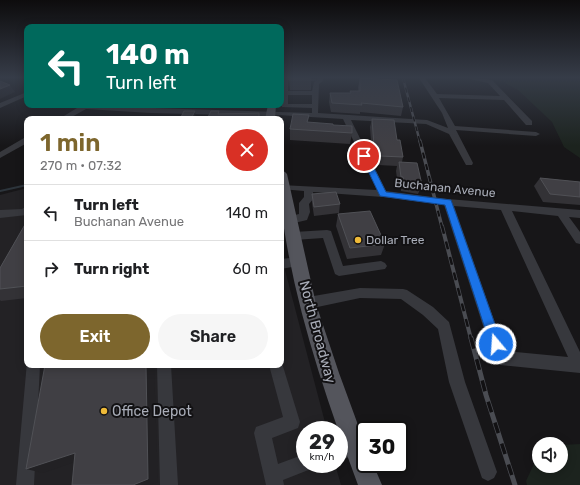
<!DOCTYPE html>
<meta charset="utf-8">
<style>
:root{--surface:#fff;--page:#f6f6f6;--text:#202124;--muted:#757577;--line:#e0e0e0;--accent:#7d662d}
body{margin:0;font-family:Rubik,sans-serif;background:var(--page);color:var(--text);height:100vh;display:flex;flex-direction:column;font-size:15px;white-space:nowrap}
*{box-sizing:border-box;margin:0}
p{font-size:13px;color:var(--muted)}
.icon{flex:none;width:22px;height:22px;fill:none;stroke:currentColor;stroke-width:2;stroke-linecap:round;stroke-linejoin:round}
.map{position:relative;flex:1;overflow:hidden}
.drawer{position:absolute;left:24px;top:116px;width:260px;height:252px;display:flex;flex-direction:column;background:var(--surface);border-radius:8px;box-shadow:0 2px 10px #0003}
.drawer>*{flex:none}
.top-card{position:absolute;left:24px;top:24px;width:260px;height:84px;border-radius:8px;box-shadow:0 2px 10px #0003;background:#00695c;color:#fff;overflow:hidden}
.tools{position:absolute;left:532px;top:437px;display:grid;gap:8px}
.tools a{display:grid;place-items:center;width:36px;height:36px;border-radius:50%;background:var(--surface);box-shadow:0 2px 10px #0003;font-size:20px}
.speed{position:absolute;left:296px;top:421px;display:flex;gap:8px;font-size:20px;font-weight:700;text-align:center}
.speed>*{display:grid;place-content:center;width:52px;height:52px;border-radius:50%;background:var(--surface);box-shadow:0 2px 10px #0003;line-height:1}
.speed small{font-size:10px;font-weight:400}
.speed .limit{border:2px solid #111;border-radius:6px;background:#fff;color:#111}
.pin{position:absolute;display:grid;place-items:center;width:34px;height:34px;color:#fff;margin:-17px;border:2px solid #fff;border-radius:50%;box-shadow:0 1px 4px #0007}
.me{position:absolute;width:44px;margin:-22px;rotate:342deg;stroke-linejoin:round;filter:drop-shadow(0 0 3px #0008)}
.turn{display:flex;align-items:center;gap:14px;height:84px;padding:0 16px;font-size:18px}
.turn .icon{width:52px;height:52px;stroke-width:2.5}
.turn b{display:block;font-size:28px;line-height:34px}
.round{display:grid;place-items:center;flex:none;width:42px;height:42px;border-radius:21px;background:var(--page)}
.summary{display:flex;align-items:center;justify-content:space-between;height:68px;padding:0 16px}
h1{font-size:24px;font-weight:600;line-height:30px;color:var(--accent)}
.action{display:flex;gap:8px;margin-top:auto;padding:8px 16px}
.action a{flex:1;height:46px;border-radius:24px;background:var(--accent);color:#fff;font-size:16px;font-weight:600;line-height:46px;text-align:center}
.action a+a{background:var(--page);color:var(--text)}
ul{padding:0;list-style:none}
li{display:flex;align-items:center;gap:12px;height:56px;padding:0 16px;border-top:1px solid var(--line)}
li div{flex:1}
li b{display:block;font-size:15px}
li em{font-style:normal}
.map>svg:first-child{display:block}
.built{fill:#232225}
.green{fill:#1c231e}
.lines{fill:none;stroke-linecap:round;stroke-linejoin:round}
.stream{stroke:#2d353c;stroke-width:2}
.minor-tunnel{stroke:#343438;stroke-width:7;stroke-dasharray:7 3.5;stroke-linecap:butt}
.minor{fill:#37383d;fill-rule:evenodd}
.major{fill:#54555c;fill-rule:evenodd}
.rail-far3-casing{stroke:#4a4c52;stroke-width:2.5}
.rail-far2-casing{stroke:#4a4c52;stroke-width:3.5}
.rail-far1-casing{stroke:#4a4c52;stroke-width:4}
.rail-casing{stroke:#4a4c52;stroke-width:5}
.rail-far3{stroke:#121113;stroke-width:1.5;stroke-dasharray:5;stroke-linecap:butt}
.rail-far2{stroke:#121113;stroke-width:2;stroke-dasharray:6;stroke-linecap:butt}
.rail-far1{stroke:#121113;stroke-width:2.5;stroke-dasharray:8;stroke-linecap:butt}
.rail{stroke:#121113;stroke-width:3.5;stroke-dasharray:11;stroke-linecap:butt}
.wall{fill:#333236}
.shaded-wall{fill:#222124}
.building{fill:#403f44;stroke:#505156}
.route{fill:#1a73e8;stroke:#114b97}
.poi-dot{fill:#efba38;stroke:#121113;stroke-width:1.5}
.labels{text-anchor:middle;stroke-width:4;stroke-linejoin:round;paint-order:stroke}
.street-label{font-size:12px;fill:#a9adb8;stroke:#121113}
.poi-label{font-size:12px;fill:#a9adb8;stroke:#121113;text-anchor:start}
.near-street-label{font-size:14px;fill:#a9adb8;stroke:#121113}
.near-poi-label{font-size:14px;fill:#a9adb8;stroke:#121113;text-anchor:start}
</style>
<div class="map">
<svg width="580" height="485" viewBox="0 0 580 485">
<rect width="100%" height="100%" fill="#171618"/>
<path class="built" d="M 27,188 L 27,365 L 281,365 L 281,255 L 327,430 L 305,430 L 305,464 L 335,464 L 341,485 L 0,485 L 0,195 Z"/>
<path class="green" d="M 480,78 L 580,78 L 580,158 L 564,147 L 552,122 L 518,90 L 503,82 Z
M 580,444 L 580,485 L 527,485 L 526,481 L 539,453 L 539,466 L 561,466 L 561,445 Z"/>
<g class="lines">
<path class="stream" d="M 0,191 L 27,185"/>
<path class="minor-tunnel" d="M 313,79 L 313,81"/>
<path class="minor" d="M 282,78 L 288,78 L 288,91 L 312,91 L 314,82 L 317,80 L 317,78 L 323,78 L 323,81 L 319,84 L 318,113 L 427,120 L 448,128 L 442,113 L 419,78 L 425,78 L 437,94 L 500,96 L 488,83 L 465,78 L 479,78 L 492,80 L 532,121 L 532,125 L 526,125 L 504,100 L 439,98 L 455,126 L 536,132 L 540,134 L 536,136 L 456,130 L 473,163 L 472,165 L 466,165 L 449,134 L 426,124 L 351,120 L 386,191 L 448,199 L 580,210 L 580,218 L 569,217 L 580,232 L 580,244 L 576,243 L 558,216 L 512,211 L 580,352 L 580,373 L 500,365 L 495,363 L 444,205 L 383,197 L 313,192 L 314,198 L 309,204 L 310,212 L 307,220 L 290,224 L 286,223 L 285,220 L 286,217 L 299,214 L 299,203 L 304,197 L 304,191 L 281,189 L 281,185 L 377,190 L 343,119 L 278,115 L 265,116 L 151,113 L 86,109 L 68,119 L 59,119 L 77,108 L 60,107 L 57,105 L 312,113 L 312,108 L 282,107 ZM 288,95 L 312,95 L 312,104 L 288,104 ZM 454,206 L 501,210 L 568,357 L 505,351 Z
M 27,92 L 27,96 L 0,108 L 0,103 Z
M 223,105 L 274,105 L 274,106 L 271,108 L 226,108 L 224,107 Z
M 24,138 L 27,138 L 27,143 L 0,158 L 0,152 Z
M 27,206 L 27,215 L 0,218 L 0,210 L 22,209 Z
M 327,230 L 331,231 L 332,234 L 343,266 L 381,261 L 385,263 L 387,266 L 385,269 L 339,276 L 335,274 L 323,238 L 294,240 L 290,239 L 289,236 L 290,233 L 294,232 Z
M 299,257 L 303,259 L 305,262 L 303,265 L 281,269 L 281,259 Z
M 360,288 L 403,289 L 407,290 L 433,307 L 449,322 L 465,382 L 497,472 L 494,478 L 488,481 L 482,478 L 449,382 L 438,329 L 423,315 L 401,299 L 360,298 L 308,309 L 303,307 L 302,303 L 303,299 L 308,297 Z
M 281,360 L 300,422 L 298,428 L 272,438 L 278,464 L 305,454 L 305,464 L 313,464 L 311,469 L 283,480 L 284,485 L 266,485 L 254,433 L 256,427 L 283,417 L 269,365 L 281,365 Z
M 27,362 L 27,365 L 40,365 L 34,485 L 16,485 Z
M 157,365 L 171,365 L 178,485 L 160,485 Z
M 355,437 L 361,440 L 364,446 L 361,452 L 339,461 L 339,443 Z"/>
<path class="major" d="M 268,105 L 276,105 L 275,119 L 265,119 Z
M 281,170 L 285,172 L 287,174 L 316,304 L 339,373 L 365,444 L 365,464 L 373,464 L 382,485 L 358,485 C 325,395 293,303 281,207 C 280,195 281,182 281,170 Z"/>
<defs>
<path id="rail-far3" d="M 403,78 L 420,142"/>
<path id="rail-far2" d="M 420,141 L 442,227"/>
<path id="rail-far1" d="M 442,226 L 471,339"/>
<path id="rail" d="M 471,338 L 486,395 L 515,485"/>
</defs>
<use href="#rail-far3" class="rail-far3-casing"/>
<use href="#rail-far2" class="rail-far2-casing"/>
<use href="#rail-far1" class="rail-far1-casing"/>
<use href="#rail" class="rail-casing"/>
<use href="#rail-far3" class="rail-far3"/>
<use href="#rail-far2" class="rail-far2"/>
<use href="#rail-far1" class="rail-far1"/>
<use href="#rail" class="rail"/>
</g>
<path class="wall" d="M 289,78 L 311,78 L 311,90 L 290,90 Z
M 360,78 L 403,107 L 401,116 L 360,112 L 360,114 L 331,112 L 329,102 L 330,93 L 350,93 L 350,91 L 358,91 L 358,87 Z
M 309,115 L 308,122 L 333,125 L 352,133 L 350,144 L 290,140 L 290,129 Z
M 372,119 L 397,140 L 403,157 L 402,162 L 422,185 L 418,194 L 401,191 L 401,186 L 398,186 L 396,171 L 397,166 L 378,165 L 377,155 L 372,155 L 370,127 Z
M 540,178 L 580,182 L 580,205 L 543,202 L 534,186 Z
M 312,194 L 340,204 L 339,213 L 314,216 L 312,203 Z
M 338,214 L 385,244 L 381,255 L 347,259 L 336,226 Z
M 27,221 L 27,298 L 1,301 L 0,300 L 0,268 Z"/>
<path class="shaded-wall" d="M 0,78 L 10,78 L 0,81 Z
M 10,85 L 15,92 L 0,99 L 0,89 Z
M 195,111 L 196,119 L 191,119 Z
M 146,365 L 154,365 L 158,482 L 150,485 L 133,485 Z
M 75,453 L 89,457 L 43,473 L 26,469 Z"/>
<path class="building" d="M 289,78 L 311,78 L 311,80 L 289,80 Z
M 360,78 L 397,80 L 403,107 L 361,103 L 362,105 L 332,103 L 330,93 L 351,93 L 350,91 L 360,91 Z
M 0,81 L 10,85 L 0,89 Z
M 184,111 L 195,111 L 191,119 L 180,119 Z
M 211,111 L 219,111 L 218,114 L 259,113 L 259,119 L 207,119 Z
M 293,114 L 309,115 L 307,122 L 333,124 L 333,125 L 352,126 L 352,133 L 290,129 Z
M 372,119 L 394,120 L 397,140 L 400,140 L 403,157 L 380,156 L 379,146 L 374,146 Z
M 399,162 L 417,163 L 422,185 L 404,183 L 403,177 L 401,177 Z
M 540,178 L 580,182 L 580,197 L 550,194 Z
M 336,192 L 340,204 L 314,207 L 312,194 Z
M 370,211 L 385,244 L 350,248 L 338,214 Z
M 27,221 L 27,286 L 0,289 L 0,268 Z
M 45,365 L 146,365 L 148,479 L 133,485 L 72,485 L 75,453 L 26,469 Z"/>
<linearGradient id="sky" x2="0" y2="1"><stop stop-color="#0d0c0d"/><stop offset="0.53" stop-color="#363c48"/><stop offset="1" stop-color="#363c48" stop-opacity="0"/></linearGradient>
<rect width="580" height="146" fill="url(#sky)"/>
<path class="route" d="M 362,154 L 368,156 L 386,192 L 451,200 L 502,344 L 500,348 L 496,350 L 492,348 L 490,344 L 445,205 L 380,196 L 361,156 Z"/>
<g class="poi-dot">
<circle cx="358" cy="240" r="4"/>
<circle cx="104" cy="411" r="4"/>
</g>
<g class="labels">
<g class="street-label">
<text transform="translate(445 188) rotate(6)" y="4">Buchanan Avenue</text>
</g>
<g class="poi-label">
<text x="366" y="244">Dollar Tree</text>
</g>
<g class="near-street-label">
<text transform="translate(318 332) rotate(75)" y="5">North Broadway</text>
</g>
<g class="near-poi-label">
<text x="112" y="416">Office Depot</text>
</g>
</g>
</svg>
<div class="tools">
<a><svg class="icon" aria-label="sound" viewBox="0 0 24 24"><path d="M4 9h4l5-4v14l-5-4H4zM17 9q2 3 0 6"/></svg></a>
</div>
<div class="speed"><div>29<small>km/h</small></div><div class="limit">30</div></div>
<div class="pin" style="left:364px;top:156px;background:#d93025"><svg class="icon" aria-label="arrive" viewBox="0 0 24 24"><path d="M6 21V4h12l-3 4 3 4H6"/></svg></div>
<svg class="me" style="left:496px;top:344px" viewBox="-20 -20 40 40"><circle r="17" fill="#1a73e8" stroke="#fff" stroke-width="3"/><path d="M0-11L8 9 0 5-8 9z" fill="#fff"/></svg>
<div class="top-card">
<div class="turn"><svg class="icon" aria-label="left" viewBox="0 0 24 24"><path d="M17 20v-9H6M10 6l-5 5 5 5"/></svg><div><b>140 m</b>Turn left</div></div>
</div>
<section class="drawer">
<div class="summary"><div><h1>1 min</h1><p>270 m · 07:32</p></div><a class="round" style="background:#d93025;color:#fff"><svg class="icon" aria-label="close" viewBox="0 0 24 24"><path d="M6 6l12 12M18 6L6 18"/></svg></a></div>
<ul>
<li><svg class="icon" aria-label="left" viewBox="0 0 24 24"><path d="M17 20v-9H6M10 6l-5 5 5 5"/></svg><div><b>Turn left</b><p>Buchanan Avenue</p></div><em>140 m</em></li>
<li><svg class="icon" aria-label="right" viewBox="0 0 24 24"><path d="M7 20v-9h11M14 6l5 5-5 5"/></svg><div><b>Turn right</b></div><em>60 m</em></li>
</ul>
<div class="action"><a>Exit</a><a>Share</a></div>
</section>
</div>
